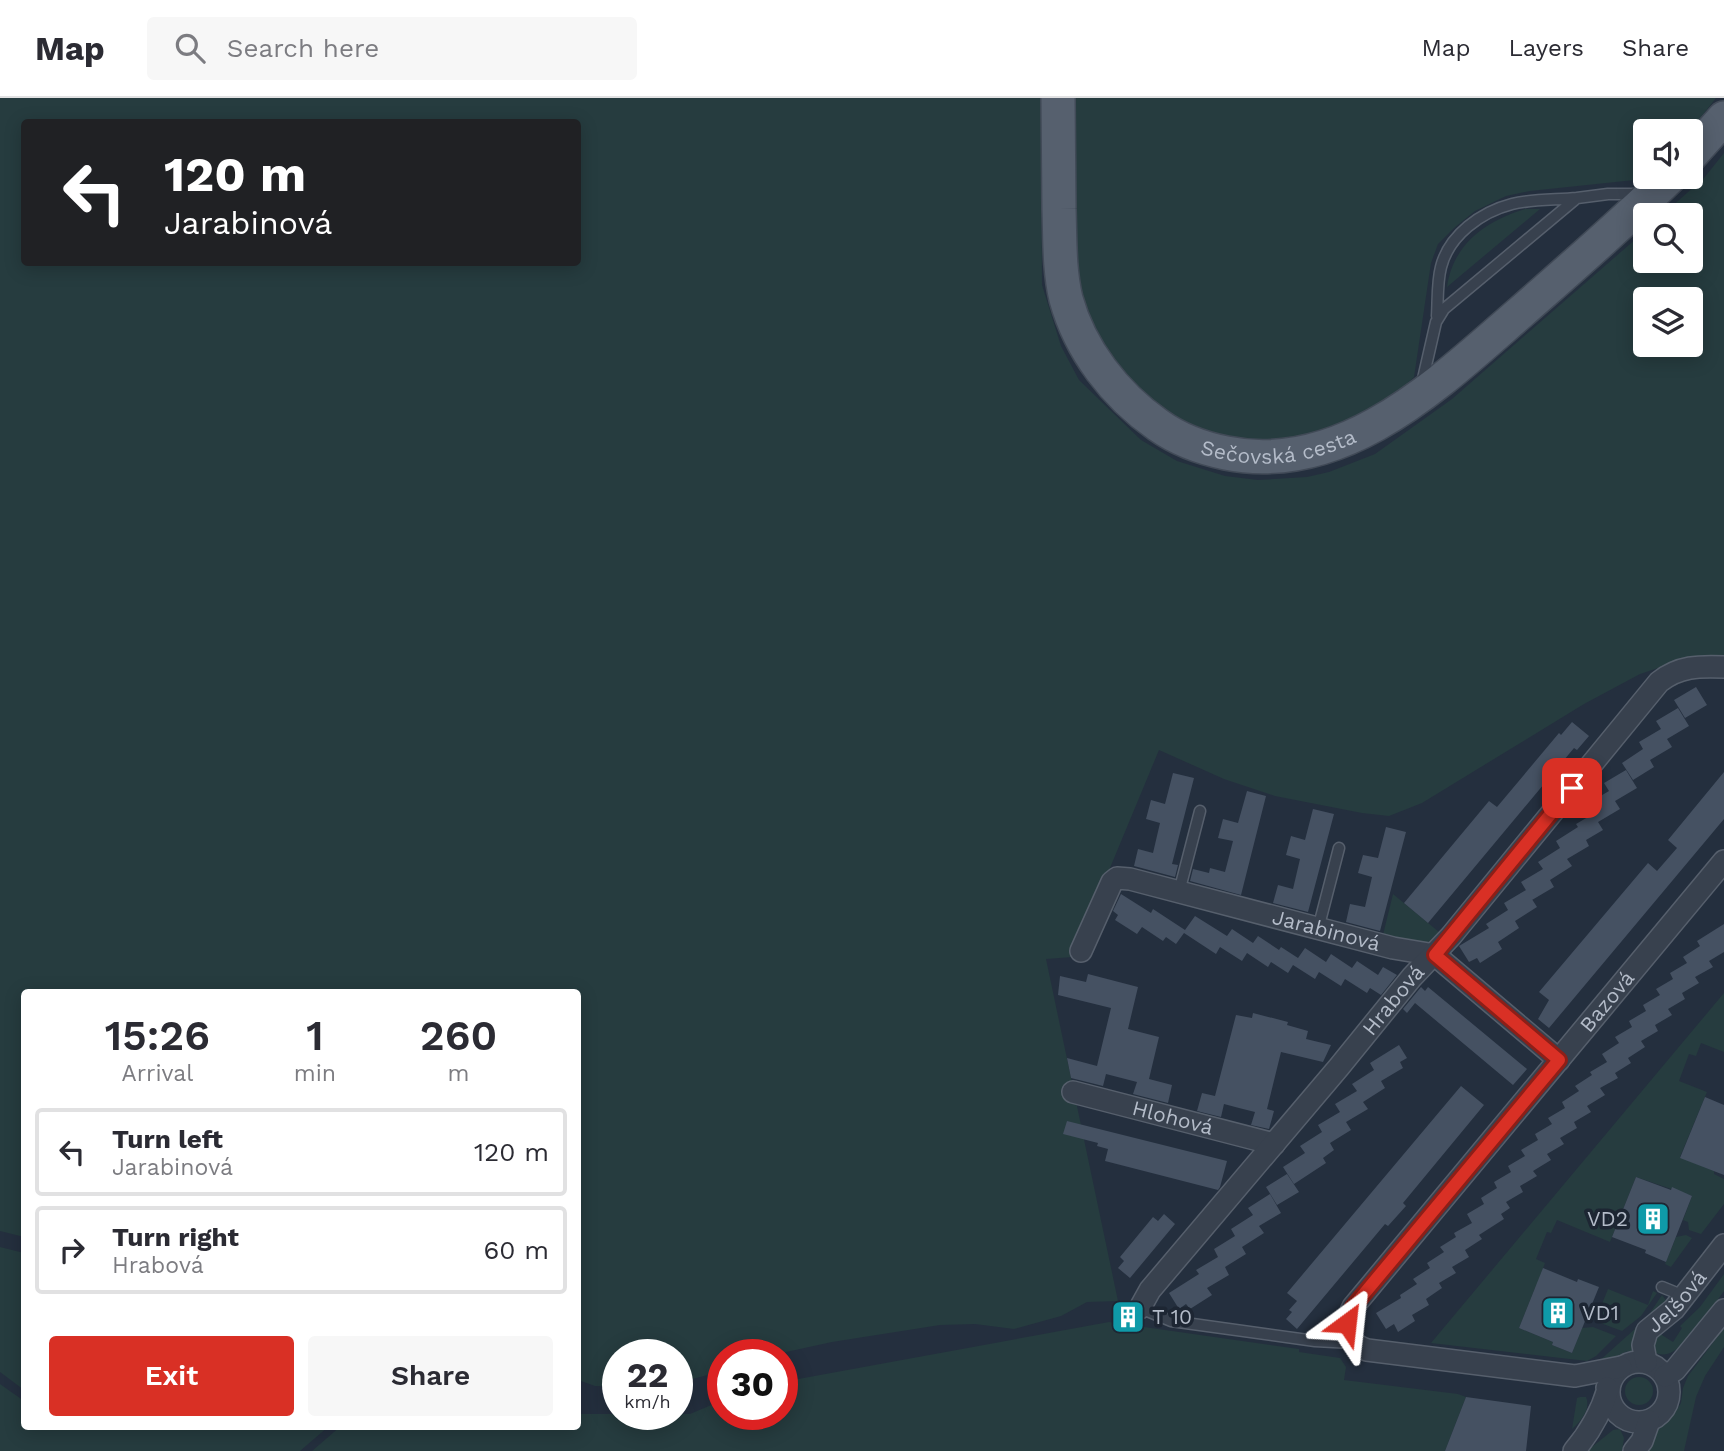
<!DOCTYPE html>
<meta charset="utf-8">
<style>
:root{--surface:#fff;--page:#f7f7f7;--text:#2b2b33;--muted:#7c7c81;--line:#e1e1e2;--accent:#d93025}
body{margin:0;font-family:"Work Sans",sans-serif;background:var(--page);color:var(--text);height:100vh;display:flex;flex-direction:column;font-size:26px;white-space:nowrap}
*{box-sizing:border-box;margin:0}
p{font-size:23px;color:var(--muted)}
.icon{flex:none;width:38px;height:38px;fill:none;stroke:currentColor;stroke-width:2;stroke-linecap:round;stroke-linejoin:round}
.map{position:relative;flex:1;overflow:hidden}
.details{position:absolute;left:21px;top:891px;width:560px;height:441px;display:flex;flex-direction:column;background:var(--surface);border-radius:7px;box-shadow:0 4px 18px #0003}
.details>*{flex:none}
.banner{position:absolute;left:21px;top:21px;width:560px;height:147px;border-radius:7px;box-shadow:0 4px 18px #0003;background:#202124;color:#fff;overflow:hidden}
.fabs{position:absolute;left:1633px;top:21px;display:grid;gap:14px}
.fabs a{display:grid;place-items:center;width:70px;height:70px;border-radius:7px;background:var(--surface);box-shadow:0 4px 18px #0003;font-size:35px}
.speed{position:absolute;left:602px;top:1241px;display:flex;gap:14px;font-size:35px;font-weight:700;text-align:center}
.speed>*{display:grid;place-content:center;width:91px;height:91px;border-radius:50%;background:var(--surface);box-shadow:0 4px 18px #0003;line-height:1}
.speed small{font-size:18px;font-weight:400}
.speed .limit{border:10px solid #d22;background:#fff;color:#111}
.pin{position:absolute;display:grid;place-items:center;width:60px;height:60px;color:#fff;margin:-30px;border-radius:14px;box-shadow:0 4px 10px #0006}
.me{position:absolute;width:77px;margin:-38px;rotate:30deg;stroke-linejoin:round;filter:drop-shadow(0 0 5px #0008)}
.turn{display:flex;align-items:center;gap:24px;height:147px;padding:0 28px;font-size:32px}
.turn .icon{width:91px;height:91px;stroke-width:2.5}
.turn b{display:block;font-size:49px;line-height:60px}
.eta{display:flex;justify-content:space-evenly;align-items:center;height:119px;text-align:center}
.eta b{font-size:42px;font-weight:600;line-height:49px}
.action{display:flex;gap:14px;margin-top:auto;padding:14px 28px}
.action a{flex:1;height:80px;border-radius:7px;background:var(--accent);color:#fff;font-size:28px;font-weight:600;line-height:80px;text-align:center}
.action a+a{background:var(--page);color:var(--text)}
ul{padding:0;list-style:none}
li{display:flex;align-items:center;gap:21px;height:88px;margin:0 14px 10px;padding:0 14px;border:4px solid var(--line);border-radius:7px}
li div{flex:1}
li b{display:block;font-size:26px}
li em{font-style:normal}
header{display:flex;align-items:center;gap:42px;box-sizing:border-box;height:98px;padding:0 35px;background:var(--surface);border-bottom:2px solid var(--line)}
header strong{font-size:33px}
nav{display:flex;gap:38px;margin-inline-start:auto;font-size:24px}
.search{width:490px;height:63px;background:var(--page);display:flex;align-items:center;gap:18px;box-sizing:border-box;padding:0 24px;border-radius:7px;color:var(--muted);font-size:26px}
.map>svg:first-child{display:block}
.green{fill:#263c3f;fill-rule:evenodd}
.building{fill:#455162}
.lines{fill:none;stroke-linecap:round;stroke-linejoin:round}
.service-casing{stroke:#565f6c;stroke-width:13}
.minor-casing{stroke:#565f6c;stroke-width:24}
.primary-casing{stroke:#414a57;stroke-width:36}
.service{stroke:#38414e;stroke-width:10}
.minor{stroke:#38414e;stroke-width:21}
.primary{stroke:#56606e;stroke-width:33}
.route-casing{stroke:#8d1f18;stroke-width:18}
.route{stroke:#d93025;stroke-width:12}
.labels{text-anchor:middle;stroke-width:7;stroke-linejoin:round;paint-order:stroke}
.street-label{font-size:21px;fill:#b4bcc9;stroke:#1d2633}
.poi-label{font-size:21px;fill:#b4bcc9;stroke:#1d2633;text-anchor:start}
</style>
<header>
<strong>Map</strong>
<div class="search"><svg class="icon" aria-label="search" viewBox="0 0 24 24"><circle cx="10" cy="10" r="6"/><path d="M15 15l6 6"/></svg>Search here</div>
<nav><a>Map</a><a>Layers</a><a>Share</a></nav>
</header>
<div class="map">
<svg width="1724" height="1353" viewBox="0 0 1724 1353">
<rect width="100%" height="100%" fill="#242f3e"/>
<path class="green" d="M 0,0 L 1041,0 L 1042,187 L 1061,248 L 1079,282 L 1141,342 L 1177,363 L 1225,378 L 1258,382 L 1307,379 L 1329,374 L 1375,356 L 1452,301 L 1645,133 L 1645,163 L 1690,163 L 1690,117 L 1662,117 L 1704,80 L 1724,55 L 1724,563 L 1673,565 L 1640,576 L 1584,606 L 1422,705 L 1389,718 L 1362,715 L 1275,698 L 1224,681 L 1159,652 L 1073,859 L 1046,861 L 1118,1203 L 1087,1204 L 1061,1218 L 1014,1231 L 975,1226 L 940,1227 L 832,1244 L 777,1256 L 723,1256 L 723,1273 L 677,1285 L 677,1256 L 618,1256 L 618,1289 L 595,1288 L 578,1282 L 578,894 L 24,894 L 24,1139 L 0,1133 ZM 24,24 L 578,24 L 578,164 L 24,164 ZM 1645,201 L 1690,201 L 1690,247 L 1645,247 Z
M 1074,0 L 1716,0 L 1690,33 L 1645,33 L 1646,79 L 1644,81 L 1530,93 L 1506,98 L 1475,113 L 1454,130 L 1438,146 L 1431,165 L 1414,279 C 1398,296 1373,310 1352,320 C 1245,373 1129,323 1087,212 C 1072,172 1075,128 1075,85 C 1076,57 1075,28 1074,0 Z
M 1525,111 L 1540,111 L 1447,189 C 1453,146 1486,123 1525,111 Z
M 1393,796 L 1439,834 L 1440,837 L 1428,848 L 1382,841 Z
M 1724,895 L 1724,954 L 1701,945 L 1696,958 L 1689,956 L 1679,983 L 1707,994 L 1680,1059 L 1714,1073 L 1714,1076 L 1724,1081 L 1724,1106 L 1701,1136 L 1689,1132 L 1688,1124 L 1683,1122 L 1692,1098 L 1636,1079 L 1610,1144 L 1557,1122 L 1551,1135 L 1547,1134 L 1536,1161 L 1545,1165 L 1539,1181 L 1541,1182 L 1535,1190 L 1519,1230 L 1553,1244 L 1552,1247 L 1572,1255 L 1582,1230 L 1593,1229 L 1616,1238 L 1596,1258 L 1587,1263 L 1431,1245 Z
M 1686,1137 L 1692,1140 L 1671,1169 L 1665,1166 L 1676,1139 Z
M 0,1149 L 24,1155 L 24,1292 L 0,1274 Z
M 1724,1176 L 1724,1193 L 1685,1247 L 1683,1246 C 1674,1254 1664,1261 1652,1253 L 1654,1232 L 1673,1244 L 1682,1230 L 1680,1228 L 1700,1209 Z
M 1608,1191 L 1648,1207 L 1653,1193 L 1657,1195 L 1641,1218 L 1622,1233 L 1595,1223 Z
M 1662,1197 L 1668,1205 L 1637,1252 L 1625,1254 L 1603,1266 L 1598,1264 L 1646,1221 Z
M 1109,1224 L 1299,1251 L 1299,1254 L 1340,1260 L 1346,1269 L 1344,1282 L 1458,1296 L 1466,1299 L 1445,1353 L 312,1353 L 341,1328 L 578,1328 L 578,1316 L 690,1316 L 723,1302 L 723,1316 L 782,1316 L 782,1284 Z
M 1724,1230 L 1724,1249 L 1705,1278 L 1696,1299 L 1684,1353 L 1646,1353 L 1657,1332 L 1673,1318 L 1681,1305 L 1683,1290 L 1688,1278 Z
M1625 1293a14 14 0 1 1 28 0a14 14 0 1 1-28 0Z
M 0,1286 L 24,1303 L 24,1328 L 329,1328 L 300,1353 L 0,1353 Z
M 1580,1299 L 1586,1299 C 1591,1311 1581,1323 1572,1331 L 1577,1300 Z
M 1620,1331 L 1624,1340 L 1622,1353 L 1587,1353 L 1613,1332 Z"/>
<path class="building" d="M 1696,589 L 1707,607 L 1685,620 L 1674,602 Z
M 1678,610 L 1689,628 L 1667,641 L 1672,649 L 1650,662 L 1654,669 L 1633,682 L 1622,665 L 1643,651 L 1639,644 L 1661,631 L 1656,623 Z
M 1572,624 L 1589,638 L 1577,652 L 1574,650 L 1428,825 L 1404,805 L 1489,703 L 1497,709 L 1559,635 L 1561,637 Z
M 1626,672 L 1637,690 L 1615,703 L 1620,711 L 1598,724 L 1603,732 L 1586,742 L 1589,748 L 1567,761 L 1572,768 L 1550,782 L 1554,789 L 1532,802 L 1521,784 L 1543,771 L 1538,764 L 1560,750 L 1556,743 L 1578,729 L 1576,726 L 1593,716 L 1587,706 L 1609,693 L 1604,685 Z
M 1724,674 L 1724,721 L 1549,930 L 1538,921 L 1549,902 L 1539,894 L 1648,765 L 1657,773 L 1677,750 L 1668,742 Z
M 1173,675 L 1194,680 L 1172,766 L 1178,767 L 1175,779 L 1134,768 L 1138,751 L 1153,755 L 1160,725 L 1146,721 L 1151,702 L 1165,706 Z
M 1247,693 L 1266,698 L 1241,797 L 1190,783 L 1193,771 L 1209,775 L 1210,770 L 1225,774 L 1233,743 L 1218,740 L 1223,721 L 1238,725 Z
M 1313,711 L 1334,716 L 1308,814 L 1273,805 L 1278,787 L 1293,791 L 1300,761 L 1286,757 L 1291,738 L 1305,742 Z
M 1386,729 L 1406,734 L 1380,833 L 1346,824 L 1350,806 L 1365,809 L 1372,779 L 1358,775 L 1363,757 L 1378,760 Z
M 1526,792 L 1537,809 L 1515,823 L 1519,830 L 1498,844 L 1502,851 L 1480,865 L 1477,860 L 1469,864 L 1459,848 L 1489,830 L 1486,826 L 1508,812 L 1504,805 Z
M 1121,796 L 1151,815 L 1153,811 L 1185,832 L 1195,818 L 1227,838 L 1232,831 L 1253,845 L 1258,838 L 1279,852 L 1281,849 L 1298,860 L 1305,850 L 1326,864 L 1331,856 L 1352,870 L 1357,863 L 1378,877 L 1383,869 L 1397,877 L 1381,897 L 1370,890 L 1367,895 L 1345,881 L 1341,888 L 1319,874 L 1315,881 L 1293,867 L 1288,875 L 1271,864 L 1268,869 L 1247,855 L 1242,863 L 1220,849 L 1216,856 L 1184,835 L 1176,846 L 1166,839 L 1163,843 L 1142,829 L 1137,836 L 1115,822 L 1118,817 L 1113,813 Z
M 1724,826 L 1724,854 L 1709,863 L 1713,869 L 1695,879 L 1699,885 L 1682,895 L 1685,901 L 1668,911 L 1672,917 L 1655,927 L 1658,933 L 1641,943 L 1645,949 L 1628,960 L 1631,965 L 1615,975 L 1618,980 L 1600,990 L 1605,997 L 1587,1008 L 1591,1014 L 1574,1024 L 1577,1030 L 1560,1040 L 1564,1046 L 1547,1056 L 1551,1062 L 1533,1073 L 1537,1078 L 1520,1088 L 1523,1094 L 1506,1104 L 1510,1110 L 1501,1116 L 1504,1121 L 1479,1137 L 1482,1141 L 1465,1152 L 1469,1159 L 1452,1169 L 1456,1175 L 1439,1185 L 1442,1190 L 1426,1201 L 1429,1207 L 1412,1217 L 1415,1223 L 1398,1234 L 1394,1226 L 1386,1231 L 1376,1215 L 1401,1200 L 1400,1197 L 1417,1186 L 1413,1181 L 1430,1170 L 1427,1165 L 1444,1154 L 1440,1149 L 1456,1139 L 1454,1135 L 1472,1125 L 1467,1116 L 1484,1106 L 1481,1100 L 1497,1090 L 1494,1084 L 1511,1074 L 1508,1068 L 1525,1058 L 1521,1052 L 1538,1042 L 1535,1036 L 1552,1026 L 1548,1020 L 1565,1010 L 1562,1004 L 1579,993 L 1575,988 L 1592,977 L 1590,974 L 1607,964 L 1602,956 L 1619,945 L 1615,939 L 1632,929 L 1629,923 L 1646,913 L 1643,907 L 1660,897 L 1656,891 L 1673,881 L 1670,875 L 1687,865 L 1683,859 L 1700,848 L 1697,843 Z
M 1088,876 L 1138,889 L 1128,931 L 1159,939 L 1149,981 L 1172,987 L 1168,1005 L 1133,996 L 1137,984 L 1106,976 L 1103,988 L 1071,980 L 1067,960 L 1097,968 L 1111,910 L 1058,897 L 1060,878 L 1086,884 Z
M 1421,889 L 1425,893 L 1428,889 L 1527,971 L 1513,987 L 1415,905 L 1407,915 L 1403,911 Z
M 1253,915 L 1288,924 L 1287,927 L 1308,933 L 1306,941 L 1331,947 L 1323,964 L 1281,954 L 1267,1011 L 1274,1013 L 1269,1031 L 1251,1027 L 1255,1014 L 1239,1010 L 1224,1006 L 1221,1019 L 1197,1013 L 1202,995 L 1215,998 L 1236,917 L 1252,920 Z
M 1399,947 L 1407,960 L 1400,964 L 1403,970 L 1381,983 L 1385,990 L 1363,1004 L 1368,1011 L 1346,1024 L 1351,1032 L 1330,1045 L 1334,1052 L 1323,1060 L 1326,1065 L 1294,1086 L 1283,1069 L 1305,1055 L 1300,1048 L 1322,1034 L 1318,1027 L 1340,1014 L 1335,1006 L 1357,993 L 1352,986 L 1374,972 L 1370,965 Z
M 1461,988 L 1484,1007 L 1403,1105 L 1406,1108 L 1388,1128 L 1385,1126 L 1297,1231 L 1286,1221 L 1292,1214 L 1289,1212 L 1297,1203 L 1287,1195 Z
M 1705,999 L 1724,1007 L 1724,1077 L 1680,1060 Z
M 1067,1023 L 1227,1063 L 1220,1089 L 1218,1092 L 1105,1063 L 1108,1051 L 1097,1048 L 1098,1045 L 1063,1036 Z
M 1287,1076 L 1299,1094 L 1277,1107 L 1266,1089 Z
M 1636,1079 L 1671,1092 L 1672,1089 L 1692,1098 L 1666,1164 L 1645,1155 L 1646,1152 L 1612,1139 Z
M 1270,1096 L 1281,1115 L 1259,1128 L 1264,1135 L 1242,1149 L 1246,1156 L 1225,1169 L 1229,1177 L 1207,1190 L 1212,1197 L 1190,1211 L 1186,1206 L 1179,1211 L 1169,1195 L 1199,1176 L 1196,1172 L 1218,1159 L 1214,1151 L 1235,1138 L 1231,1131 L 1253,1117 L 1248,1110 Z
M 1164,1116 L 1175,1126 L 1130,1180 L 1118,1170 L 1124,1163 L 1120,1159 L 1153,1119 L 1158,1123 Z
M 1543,1170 L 1577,1184 L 1578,1181 L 1599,1189 L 1572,1255 L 1552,1247 L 1553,1244 L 1519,1230 Z
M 1466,1299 L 1531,1308 L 1526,1353 L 1445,1353 Z"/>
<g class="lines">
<defs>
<path id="service" d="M 1437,218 C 1438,202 1437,184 1441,169 C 1449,137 1481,114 1512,106 C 1532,101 1556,102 1577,100
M 1422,285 L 1436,224 L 1444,211 L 1577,100 L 1608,96 L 1642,96
M 1179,794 L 1200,713
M 1318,831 L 1339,750
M 1662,1189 L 1684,1198
M 1140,1210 L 1171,1223 L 1315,1243 L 1352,1245"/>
<g id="minor">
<path id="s1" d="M 1081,853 L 1112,784 L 1117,780 L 1130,781 L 1393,850 L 1435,857 L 1559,962"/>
<path id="s2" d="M 1073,994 L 1274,1046"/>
<path id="s3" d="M 1140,1210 L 1150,1192 L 1339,969 L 1412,879 L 1451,838 L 1659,584 C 1679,568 1699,568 1724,569"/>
<circle cx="1639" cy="1294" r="30"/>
<path id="s4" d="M 1646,1264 L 1643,1247 L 1647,1233 L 1674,1211 L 1724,1147"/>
<path id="s5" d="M 1621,1269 L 1575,1278 L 1367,1252 C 1346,1245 1343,1228 1353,1209 L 1724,763"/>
<path d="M 1665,1278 L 1675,1272 L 1724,1212"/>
<path d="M 1574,1353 C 1590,1334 1601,1315 1608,1291 L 1607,1290"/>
<path d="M 1634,1353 L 1642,1343 L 1649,1323"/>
</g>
<g id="primary">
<path id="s6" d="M 1058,0 C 1058,37 1059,74 1059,111 C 1060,141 1059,172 1066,201 C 1080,252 1115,297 1158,327 C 1179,342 1201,350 1226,355 C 1344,379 1440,284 1521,214 C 1571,170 1622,126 1670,79"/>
<path d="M 1690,58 L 1724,20"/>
</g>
</defs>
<use href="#service" class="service-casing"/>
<use href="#minor" class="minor-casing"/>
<use href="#primary" class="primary-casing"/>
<use href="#service" class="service"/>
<use href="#minor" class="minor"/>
<use href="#primary" class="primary"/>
</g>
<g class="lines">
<defs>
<path id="route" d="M 1347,1225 L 1353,1209 L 1559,962 L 1435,857 L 1572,690"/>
</defs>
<use href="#route" class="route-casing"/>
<use href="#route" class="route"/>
</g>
<defs>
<symbol id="building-square" viewBox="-11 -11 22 22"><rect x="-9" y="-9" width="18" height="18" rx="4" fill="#0f9aa8" stroke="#1d2633"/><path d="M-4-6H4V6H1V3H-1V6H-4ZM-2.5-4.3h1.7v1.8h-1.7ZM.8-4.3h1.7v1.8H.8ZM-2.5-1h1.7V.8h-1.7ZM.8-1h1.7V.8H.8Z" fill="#fff"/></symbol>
</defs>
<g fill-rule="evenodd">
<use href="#building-square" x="1634" y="1102" width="38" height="38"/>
<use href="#building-square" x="1539" y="1196" width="38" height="38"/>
<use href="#building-square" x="1109" y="1200" width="38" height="38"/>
</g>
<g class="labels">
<g class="street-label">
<text dy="7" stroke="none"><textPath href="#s6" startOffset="488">Sečovská cesta</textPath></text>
<text dy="7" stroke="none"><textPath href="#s1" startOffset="298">Jarabinová</textPath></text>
<text dy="7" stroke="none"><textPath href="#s3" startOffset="399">Hrabová</textPath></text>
<text dy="7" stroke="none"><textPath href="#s5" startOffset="707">Bazová</textPath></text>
<text dy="7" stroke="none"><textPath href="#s2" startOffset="103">Hlohová</textPath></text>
<text dy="7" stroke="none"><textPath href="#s4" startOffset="74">Jelšová</textPath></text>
</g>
<g class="poi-label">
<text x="1628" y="1128" text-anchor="end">VD2</text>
<text x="1582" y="1222">VD1</text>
<text x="1152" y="1226">T 10</text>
</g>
</g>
</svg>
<div class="fabs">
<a><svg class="icon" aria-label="sound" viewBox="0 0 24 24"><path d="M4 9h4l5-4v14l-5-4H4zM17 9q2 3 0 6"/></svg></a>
<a><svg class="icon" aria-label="search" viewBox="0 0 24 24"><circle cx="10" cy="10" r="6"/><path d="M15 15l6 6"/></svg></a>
<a><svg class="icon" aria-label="layers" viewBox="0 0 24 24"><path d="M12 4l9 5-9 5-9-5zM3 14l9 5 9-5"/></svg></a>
</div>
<div class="speed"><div>22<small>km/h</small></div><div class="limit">30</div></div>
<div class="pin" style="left:1572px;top:690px;background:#d93025"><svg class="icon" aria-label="arrive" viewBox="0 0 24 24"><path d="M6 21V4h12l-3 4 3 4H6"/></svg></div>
<svg class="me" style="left:1347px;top:1225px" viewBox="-20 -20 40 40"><path d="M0-17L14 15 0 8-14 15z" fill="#d93025" stroke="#fff" stroke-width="4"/></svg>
<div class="banner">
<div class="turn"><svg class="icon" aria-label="left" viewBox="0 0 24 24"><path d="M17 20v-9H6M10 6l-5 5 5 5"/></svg><div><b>120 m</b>Jarabinová</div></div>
</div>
<section class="details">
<div class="eta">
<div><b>15:26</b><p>Arrival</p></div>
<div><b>1</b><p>min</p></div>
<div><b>260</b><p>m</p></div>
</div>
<ul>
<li><svg class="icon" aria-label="left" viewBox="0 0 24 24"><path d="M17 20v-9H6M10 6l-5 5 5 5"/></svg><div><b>Turn left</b><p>Jarabinová</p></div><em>120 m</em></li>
<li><svg class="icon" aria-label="right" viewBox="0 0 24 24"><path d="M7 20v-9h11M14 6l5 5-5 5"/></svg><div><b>Turn right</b><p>Hrabová</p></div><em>60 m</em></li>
</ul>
<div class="action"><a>Exit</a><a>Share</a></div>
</section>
</div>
